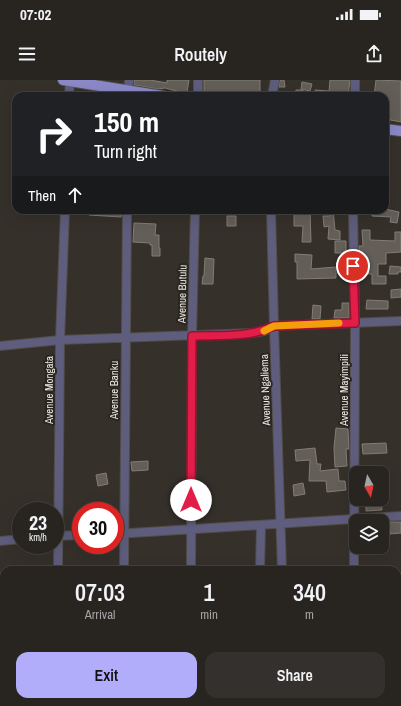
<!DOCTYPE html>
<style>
:root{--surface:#282420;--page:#34302d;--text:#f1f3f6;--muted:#a5a4a5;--line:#44413e;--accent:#b1adfa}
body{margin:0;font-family:"Archivo Narrow",sans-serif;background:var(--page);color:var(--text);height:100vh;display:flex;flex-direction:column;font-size:15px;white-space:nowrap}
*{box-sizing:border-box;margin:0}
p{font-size:13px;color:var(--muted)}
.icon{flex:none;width:22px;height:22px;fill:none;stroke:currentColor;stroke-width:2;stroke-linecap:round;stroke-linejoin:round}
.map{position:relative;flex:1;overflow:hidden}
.drawer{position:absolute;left:0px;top:486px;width:401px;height:140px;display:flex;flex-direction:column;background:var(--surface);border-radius:12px 12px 0 0;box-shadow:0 4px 16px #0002,0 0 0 1px var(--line)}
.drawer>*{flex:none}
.hud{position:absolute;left:12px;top:12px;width:377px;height:122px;border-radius:12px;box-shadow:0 4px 16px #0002,0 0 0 1px var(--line);background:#202124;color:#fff;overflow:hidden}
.needle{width:26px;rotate:171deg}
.controls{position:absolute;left:349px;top:386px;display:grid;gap:8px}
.controls a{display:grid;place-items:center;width:40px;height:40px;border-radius:8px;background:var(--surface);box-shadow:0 4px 16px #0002,0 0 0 1px var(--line);font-size:20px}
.speed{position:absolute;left:12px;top:422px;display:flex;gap:8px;font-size:20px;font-weight:700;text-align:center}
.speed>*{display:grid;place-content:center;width:52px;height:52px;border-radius:50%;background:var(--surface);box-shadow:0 4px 16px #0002,0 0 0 1px var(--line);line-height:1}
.speed small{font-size:10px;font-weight:400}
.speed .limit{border:6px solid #d22;background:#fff;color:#111}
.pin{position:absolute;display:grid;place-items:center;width:34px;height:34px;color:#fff;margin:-17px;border:2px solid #fff;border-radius:50%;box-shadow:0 1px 4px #0007}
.me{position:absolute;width:44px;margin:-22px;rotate:0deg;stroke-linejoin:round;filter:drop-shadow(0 0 3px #0008)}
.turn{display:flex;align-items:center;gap:14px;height:84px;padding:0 16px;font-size:18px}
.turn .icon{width:52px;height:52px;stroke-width:2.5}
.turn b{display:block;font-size:28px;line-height:34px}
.then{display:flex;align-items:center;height:38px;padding:0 16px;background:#0003;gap:8px;font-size:15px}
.eta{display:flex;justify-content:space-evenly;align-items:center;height:68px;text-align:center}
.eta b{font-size:24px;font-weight:600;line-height:28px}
.primary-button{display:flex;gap:8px;margin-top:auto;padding:8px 16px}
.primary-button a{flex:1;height:46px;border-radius:12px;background:var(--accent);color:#111;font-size:16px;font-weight:600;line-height:46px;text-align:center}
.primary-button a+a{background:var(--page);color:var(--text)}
.status{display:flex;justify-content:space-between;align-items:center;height:28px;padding:0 20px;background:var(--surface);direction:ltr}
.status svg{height:11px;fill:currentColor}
header{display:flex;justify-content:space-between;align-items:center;height:52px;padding:0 16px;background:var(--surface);font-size:18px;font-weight:600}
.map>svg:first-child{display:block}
.building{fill:#635e57;stroke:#827c75}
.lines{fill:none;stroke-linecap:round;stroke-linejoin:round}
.minor-casing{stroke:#524d48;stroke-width:10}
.major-casing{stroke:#524d48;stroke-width:12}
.minor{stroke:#5e5d7d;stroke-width:8}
.major{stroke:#8b88c8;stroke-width:10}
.route-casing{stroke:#92132f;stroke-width:10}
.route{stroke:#e11d48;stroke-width:7}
.slow{stroke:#f59e0b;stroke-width:7}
.labels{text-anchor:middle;stroke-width:4;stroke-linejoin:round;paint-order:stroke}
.street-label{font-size:11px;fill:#eae7e3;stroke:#2b2620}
</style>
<div class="status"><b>07:02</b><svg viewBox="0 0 49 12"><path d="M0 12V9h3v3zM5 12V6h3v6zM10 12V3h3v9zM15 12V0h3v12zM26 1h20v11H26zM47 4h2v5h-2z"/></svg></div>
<header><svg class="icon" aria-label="menu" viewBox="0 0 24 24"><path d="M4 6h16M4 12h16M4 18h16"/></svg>Routely<svg class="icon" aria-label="share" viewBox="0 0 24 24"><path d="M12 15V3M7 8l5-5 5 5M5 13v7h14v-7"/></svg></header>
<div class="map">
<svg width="401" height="626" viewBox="0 0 401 626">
<rect width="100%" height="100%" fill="#35302a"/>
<path class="building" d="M 134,0 L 150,0 L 167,3 L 167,0 L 189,0 L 187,12 L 180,12 L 165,8 L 158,9 L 134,5 Z
M 204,0 L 260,0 L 260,16 L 232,16 L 233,13 L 204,12 Z
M 280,0 L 284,0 L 285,7 L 279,7 Z
M 330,0 L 350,0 L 348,16 L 315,16 L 315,10 L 329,11 Z
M 376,0 L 401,1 L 401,42 L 385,39 L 385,16 L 374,16 Z
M 302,2 L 312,4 L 310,11 L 301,9 Z
M 296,10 L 303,10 L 303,16 L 295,16 Z
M 385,129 L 399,132 L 397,143 L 390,142 L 391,137 L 372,136 L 373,130 Z
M 89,130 L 122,130 L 121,137 L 89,135 Z
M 294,130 L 310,130 L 311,162 L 302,162 L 303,146 L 294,146 Z
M 330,130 L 333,130 L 335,150 L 340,151 L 340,160 L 328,159 L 329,146 L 324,147 L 323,136 L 330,136 Z
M 227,136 L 236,136 L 236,146 L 227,146 Z
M 134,143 L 156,144 L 155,155 L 159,155 L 159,168 L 160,168 L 160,176 L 152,176 L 152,165 L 150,165 L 150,163 L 133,162 Z
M 362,150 L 370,150 L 370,160 L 395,161 L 395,152 L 401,152 L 401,172 L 386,173 L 386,184 L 378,184 L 378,196 L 386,196 L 386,204 L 372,204 L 372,194 L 365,194 L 365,175 L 359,174 L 359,166 L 363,166 Z
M 335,161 L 346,161 L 346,173 L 335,173 Z
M 295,174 L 312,175 L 311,189 L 336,187 L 336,198 L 297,199 L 297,182 L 295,182 Z
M 205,178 L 214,179 L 213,204 L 202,204 L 203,196 L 204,196 Z
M 390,186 L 401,187 L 401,192 L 398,192 L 398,194 L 389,194 Z
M 401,209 L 401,217 L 391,218 L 391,210 Z
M 367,220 L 388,221 L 388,229 L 366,229 Z
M 342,223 L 349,223 L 349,238 L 334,238 L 335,230 L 342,230 Z
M 313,225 L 321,226 L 320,239 L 312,239 Z
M 336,348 L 348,349 L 349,369 L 346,369 L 347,386 L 335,387 L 334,368 Z
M 386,363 L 387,373 L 363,374 L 362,364 Z
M 315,368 L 317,384 L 321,384 L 320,391 L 338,389 L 339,401 L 345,401 L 346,410 L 327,412 L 326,401 L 309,401 L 310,380 L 296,381 L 295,370 Z
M 148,381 L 148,390 L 132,391 L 131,382 Z
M 106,393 L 108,404 L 98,406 L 96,395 Z
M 303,403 L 305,414 L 294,416 L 293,405 Z
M 381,420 L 382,430 L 366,431 L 366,421 Z
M 389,442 L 401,442 L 401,453 L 390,454 Z"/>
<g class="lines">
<defs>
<path id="minor" d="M 198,0 L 198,16
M 69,16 L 70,0
M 128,16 L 129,0
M 272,16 L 275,0
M 355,16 L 355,0
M 271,130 L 274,246 L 282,490
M 353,130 L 355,243 L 354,490
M 0,266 L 60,260 L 253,253 L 264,251 L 274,246 L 401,241
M 115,454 L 401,436
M 55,456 L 81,455
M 0,461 L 21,459
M 58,490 L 60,260 L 65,130
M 124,490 L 127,130
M 191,490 L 192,256 L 195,130
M 260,490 L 261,445
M 124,622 L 124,626
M 192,622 L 192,626
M 285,622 L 285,626
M 55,626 L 55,622
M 258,626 L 258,622
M 351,626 L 351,622"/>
<path id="major" d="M 63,0 L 163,16
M 385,49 L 401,51"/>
</defs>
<use href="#minor" class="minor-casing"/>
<use href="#major" class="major-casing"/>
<use href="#minor" class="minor"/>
<use href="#major" class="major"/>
</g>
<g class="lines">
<defs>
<path id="route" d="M 191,420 L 192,256 C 219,255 249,258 274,246 L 355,243 L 353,186"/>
</defs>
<use href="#route" class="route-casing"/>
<use href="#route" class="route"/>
<path class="slow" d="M 264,251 L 274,246 L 339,243"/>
</g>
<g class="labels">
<g class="street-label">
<text transform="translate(182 214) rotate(-89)" y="4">Avenue Butulu</text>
<text transform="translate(49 310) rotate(-90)" y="4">Avenue Mongata</text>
<text transform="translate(114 310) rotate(-90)" y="4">Avenue Banku</text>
<text transform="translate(265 310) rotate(-92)" y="4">Avenue Ngaliema</text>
<text transform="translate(344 310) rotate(-90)" y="4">Avenue Mayimpili</text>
</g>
</g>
</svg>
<div class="controls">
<a><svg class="needle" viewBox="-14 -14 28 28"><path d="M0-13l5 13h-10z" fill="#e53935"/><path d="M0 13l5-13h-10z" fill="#a5a4a5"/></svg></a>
<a><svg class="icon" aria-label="layers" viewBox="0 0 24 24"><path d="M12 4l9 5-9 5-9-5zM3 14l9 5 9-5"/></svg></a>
</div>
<div class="speed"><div>23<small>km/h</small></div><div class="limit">30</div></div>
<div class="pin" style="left:353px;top:186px;background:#d93025"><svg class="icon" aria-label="arrive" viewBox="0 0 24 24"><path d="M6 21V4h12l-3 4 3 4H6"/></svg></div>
<svg class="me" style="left:191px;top:420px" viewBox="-20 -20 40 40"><circle r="19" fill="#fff"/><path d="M0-13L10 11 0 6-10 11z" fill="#e11d48"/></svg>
<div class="hud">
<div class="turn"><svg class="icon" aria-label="right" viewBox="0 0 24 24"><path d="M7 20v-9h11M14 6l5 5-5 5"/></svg><div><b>150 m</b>Turn right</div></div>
<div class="then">Then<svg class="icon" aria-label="ahead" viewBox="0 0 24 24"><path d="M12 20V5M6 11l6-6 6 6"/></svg></div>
</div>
<section class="drawer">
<div class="eta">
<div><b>07:03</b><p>Arrival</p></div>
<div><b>1</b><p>min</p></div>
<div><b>340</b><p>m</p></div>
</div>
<div class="primary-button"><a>Exit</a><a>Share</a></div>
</section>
</div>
